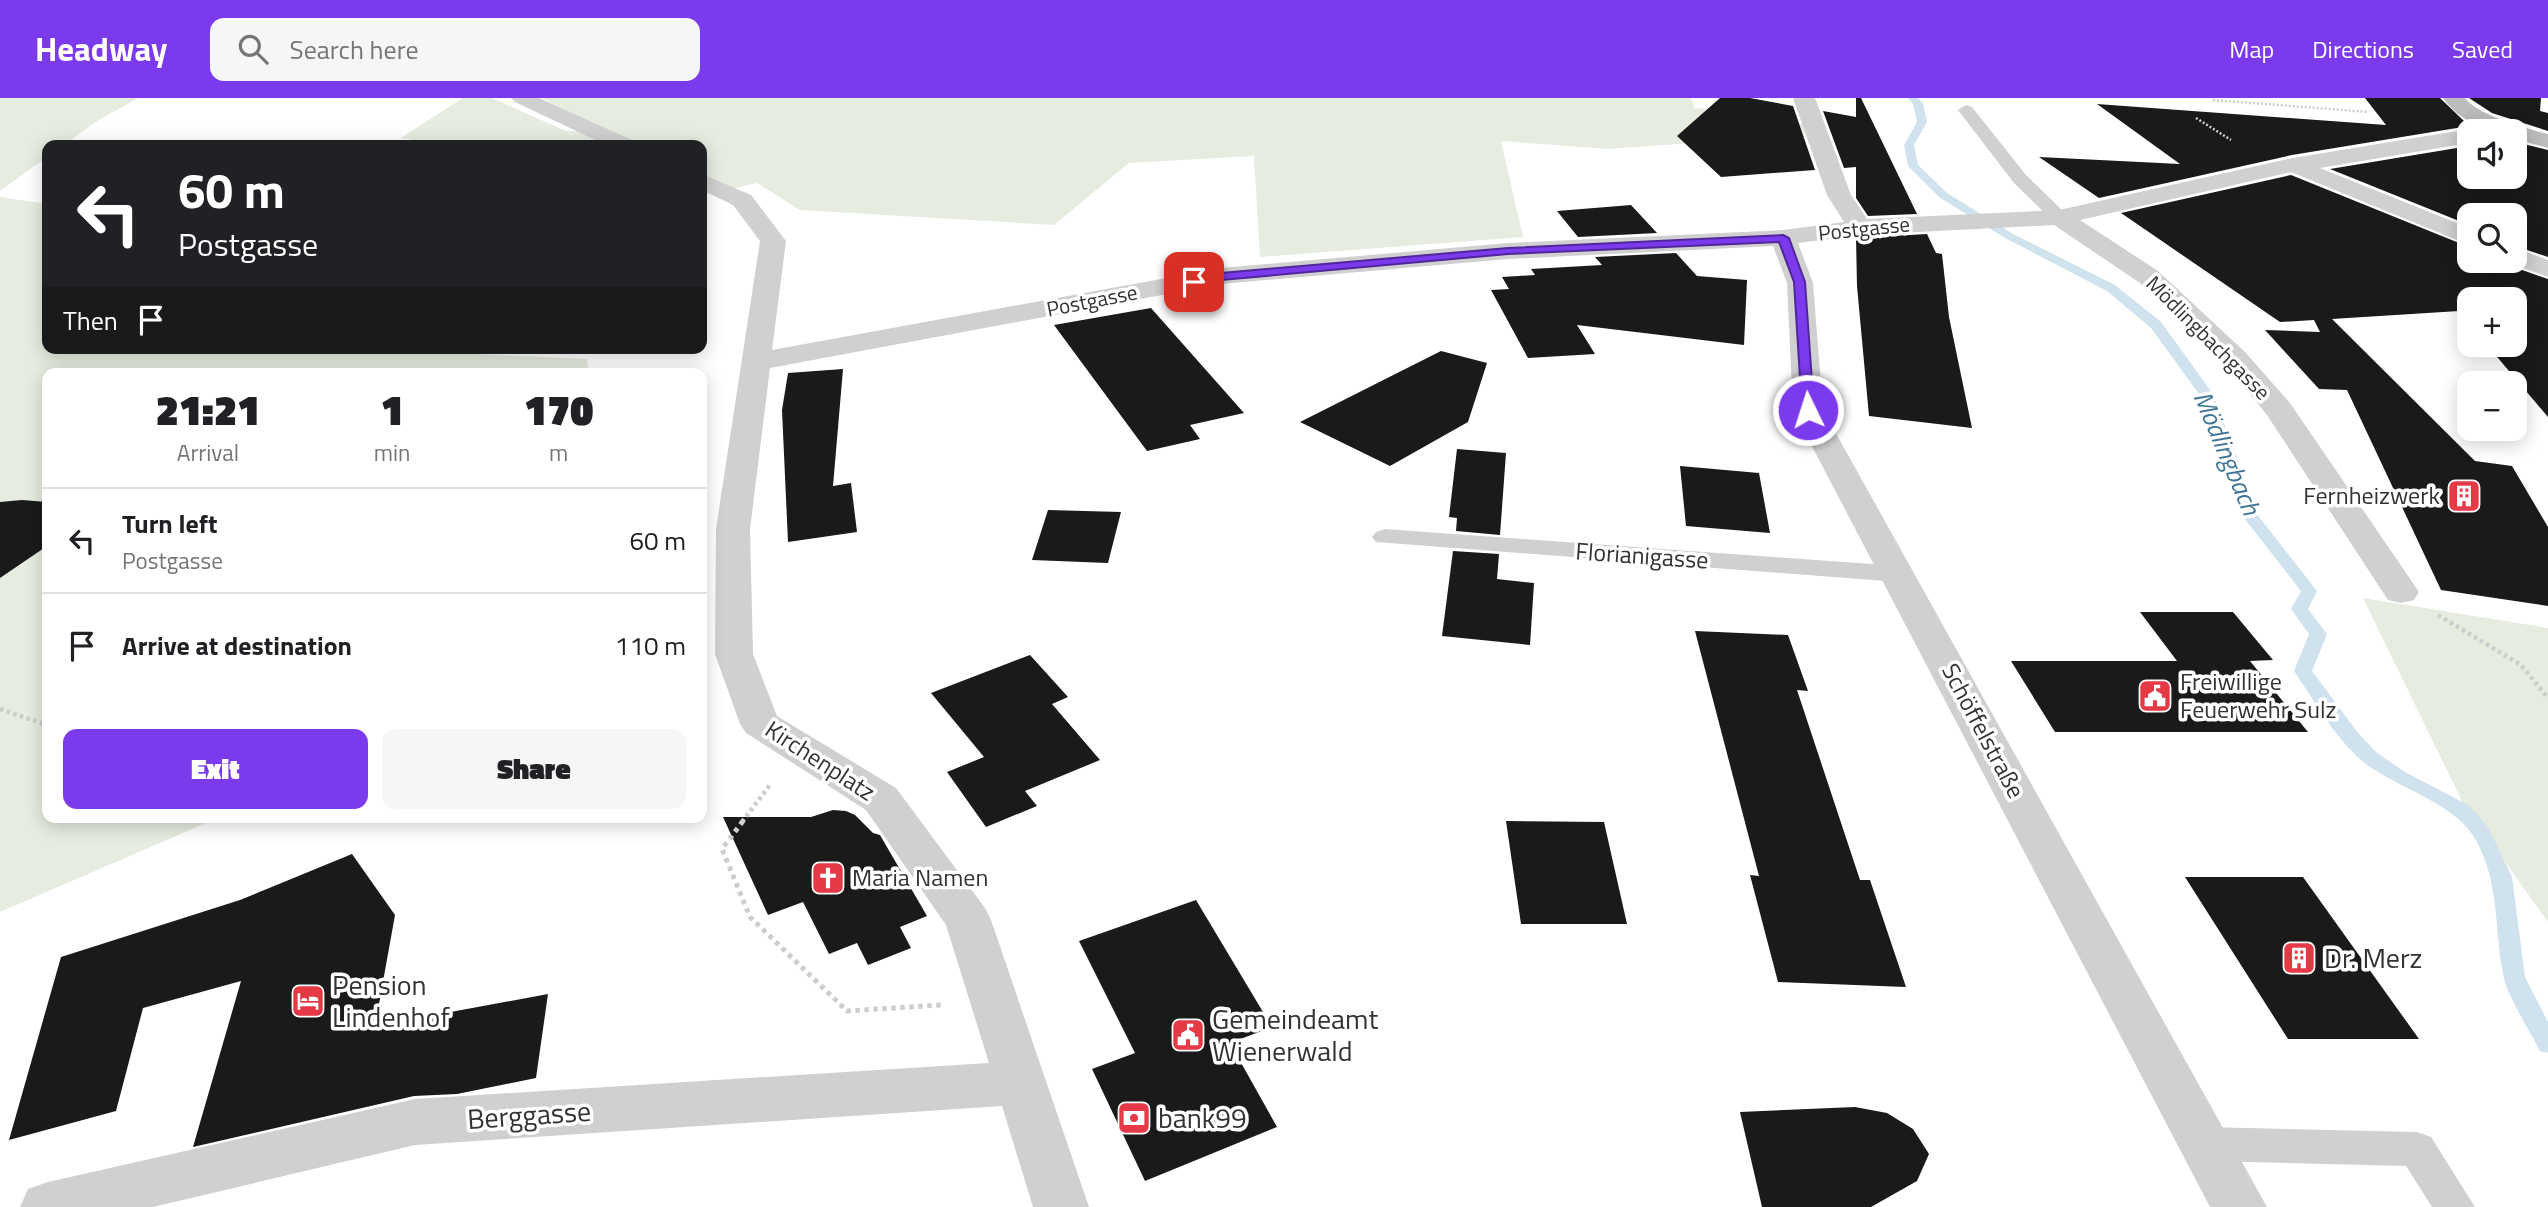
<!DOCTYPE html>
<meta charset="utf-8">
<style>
:root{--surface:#fff;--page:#f6f6f6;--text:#202124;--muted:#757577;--line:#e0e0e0;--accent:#7c3aed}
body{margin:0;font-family:"Titillium Web",sans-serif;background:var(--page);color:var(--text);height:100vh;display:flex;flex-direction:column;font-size:26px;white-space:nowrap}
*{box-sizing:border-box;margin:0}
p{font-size:23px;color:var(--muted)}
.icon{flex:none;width:38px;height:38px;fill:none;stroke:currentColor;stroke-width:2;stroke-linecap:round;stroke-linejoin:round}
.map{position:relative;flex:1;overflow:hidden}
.sheet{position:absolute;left:42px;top:270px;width:665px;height:455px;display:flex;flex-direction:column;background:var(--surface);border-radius:14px;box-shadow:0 4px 18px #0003}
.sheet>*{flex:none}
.banner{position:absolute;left:42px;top:42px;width:665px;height:214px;border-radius:14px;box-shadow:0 4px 18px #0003;background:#202124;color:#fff;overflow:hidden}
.tools{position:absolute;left:2457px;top:21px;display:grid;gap:14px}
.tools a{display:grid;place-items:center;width:70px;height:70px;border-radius:14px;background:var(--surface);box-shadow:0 4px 18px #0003;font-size:35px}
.pin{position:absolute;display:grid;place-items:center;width:60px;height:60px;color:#fff;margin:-30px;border-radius:14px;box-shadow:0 4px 10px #0006}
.me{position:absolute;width:77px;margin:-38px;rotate:356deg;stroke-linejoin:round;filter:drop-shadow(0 0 5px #0008)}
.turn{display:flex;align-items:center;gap:24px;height:147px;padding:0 21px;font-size:32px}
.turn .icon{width:91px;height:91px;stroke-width:2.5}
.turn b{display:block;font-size:49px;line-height:60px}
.then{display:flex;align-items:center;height:66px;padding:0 21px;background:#0003;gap:14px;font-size:26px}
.eta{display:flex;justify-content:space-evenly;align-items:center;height:119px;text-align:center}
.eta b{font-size:42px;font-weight:800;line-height:49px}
.primary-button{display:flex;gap:14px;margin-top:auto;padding:14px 21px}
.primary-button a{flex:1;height:80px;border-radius:14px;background:var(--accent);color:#fff;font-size:28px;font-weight:800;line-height:80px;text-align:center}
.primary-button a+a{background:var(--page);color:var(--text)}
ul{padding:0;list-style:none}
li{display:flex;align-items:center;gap:21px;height:105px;padding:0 21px;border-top:2px solid var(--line)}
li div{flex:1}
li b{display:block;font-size:26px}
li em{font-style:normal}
header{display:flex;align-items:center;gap:42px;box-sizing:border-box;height:98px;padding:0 35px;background:var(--accent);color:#fff}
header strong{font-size:33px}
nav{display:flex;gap:38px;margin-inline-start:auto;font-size:24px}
.search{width:490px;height:63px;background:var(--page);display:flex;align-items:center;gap:18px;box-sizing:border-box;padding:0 24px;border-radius:14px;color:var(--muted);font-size:26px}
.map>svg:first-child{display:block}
.green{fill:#e6ecdf}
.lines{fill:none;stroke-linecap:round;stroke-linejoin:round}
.stream{fill:#cfe2ee;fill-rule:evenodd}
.building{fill:#1a1a1a}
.path-far2{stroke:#cdcdcd;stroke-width:2.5;stroke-dasharray:2 2;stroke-linecap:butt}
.path-far1{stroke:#cdcdcd;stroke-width:4.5;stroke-dasharray:3.5 3.5;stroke-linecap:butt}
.path{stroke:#cdcdcd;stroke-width:5;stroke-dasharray:4.5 4.5;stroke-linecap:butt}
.service{fill:#d0d0d0;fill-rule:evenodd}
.minor{fill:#d0d0d0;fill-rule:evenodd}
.secondary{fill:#bdbdbd;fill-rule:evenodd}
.route{fill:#7c3aed;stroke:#51269a;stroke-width:2}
.labels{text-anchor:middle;stroke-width:7;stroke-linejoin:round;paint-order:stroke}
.far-street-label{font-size:21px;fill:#333;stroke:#fff}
.poi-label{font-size:24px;fill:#333;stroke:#fff;text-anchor:start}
.street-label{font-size:24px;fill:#333;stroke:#fff}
.water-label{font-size:26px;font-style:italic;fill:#3f7597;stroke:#fff}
.near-poi-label{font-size:28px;fill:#333;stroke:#fff;text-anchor:start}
.near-street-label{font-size:28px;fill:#333;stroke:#fff}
</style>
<header>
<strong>Headway</strong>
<div class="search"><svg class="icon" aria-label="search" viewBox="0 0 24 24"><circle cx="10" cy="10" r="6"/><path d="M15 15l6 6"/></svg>Search here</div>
<nav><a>Map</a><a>Directions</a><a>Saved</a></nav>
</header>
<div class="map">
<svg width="2548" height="1109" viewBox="0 0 2548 1109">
<rect width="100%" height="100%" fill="#fff"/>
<path class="green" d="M 0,0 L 138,0 L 97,23 L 64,47 L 47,47 L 47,59 L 0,93 Z
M 463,0 L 492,0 L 566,33 L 609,34 L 542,0 L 1691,0 L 1694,10 L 1711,11 L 1713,20 L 1803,26 L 1805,37 L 1608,51 L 1501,43 L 1523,139 L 1260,159 L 1254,58 L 1129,65 L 1054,127 L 800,112 L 757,85 L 702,97 L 702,47 L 449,47 L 401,40 Z
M 0,99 L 47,106 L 47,250 L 339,250 L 587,261 L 589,275 L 47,275 L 47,719 L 220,719 L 0,814 Z
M 2363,500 L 2548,530 L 2548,824 L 2463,705 Z"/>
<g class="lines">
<path class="stream" d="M 1908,0 L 1918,0 L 1923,5 L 1927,24 L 1914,47 L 1918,67 L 1947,95 L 2013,136 L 2115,187 L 2161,224 L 2213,296 L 2259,419 L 2317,493 L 2308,511 L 2327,536 L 2312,573 L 2358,635 L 2377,655 L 2405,674 L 2470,708 L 2488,729 L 2512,779 L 2525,879 L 2548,924 L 2548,955 L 2540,953 C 2530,933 2506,896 2503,876 C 2494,829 2500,778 2472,736 C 2450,704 2398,690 2366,666 C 2337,643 2315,604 2294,573 L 2309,536 L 2291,511 L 2301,493 L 2244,420 L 2199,296 L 2151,230 L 2107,193 L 2005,140 L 1939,99 L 1908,68 L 1904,47 L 1917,24 L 1913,6 Z"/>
</g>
<path class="building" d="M 1720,0 L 1750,0 L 1793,8 L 1815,72 L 1721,79 L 1677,38 Z
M 1856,0 L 1861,0 L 1917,116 L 1868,118 L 1856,100 L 1856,69 L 1844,70 L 1823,13 L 1856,19 Z
M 2365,0 L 2440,0 L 2464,23 L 2491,33 L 2480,33 L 2469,28 L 2292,57 L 2099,100 L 2039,59 L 2180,66 L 2097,6 L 2386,27 Z
M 2469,0 L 2541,0 L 2540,13 L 2548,15 L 2548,33 L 2492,15 Z
M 2515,44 L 2548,52 L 2548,159 L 2515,148 L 2515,117 L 2469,117 L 2469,127 L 2330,71 L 2469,48 L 2469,79 L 2515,79 Z
M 2291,77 L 2469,149 L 2469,163 L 2504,163 L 2505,166 L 2548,181 L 2548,319 L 2487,247 L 2515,247 L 2515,201 L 2469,201 L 2469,225 L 2459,213 L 2332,221 L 2475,363 L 2512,368 L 2548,429 L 2548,508 L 2441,492 L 2347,292 L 2319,291 L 2265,232 L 2320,234 L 2314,222 L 2280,224 L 2121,115 Z
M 1631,107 L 1657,135 L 1578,139 L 1557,113 Z
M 1927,136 L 1936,155 L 1942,156 L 1949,219 L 1972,330 L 1869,318 L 1857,188 L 1856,140 Z
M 1676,155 L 1697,178 L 1747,182 L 1744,247 L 1577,227 L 1595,256 L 1528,260 L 1491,192 L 1509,191 L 1502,179 L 1535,177 L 1531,171 L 1602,167 L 1595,159 Z
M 1151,210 L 1244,315 L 1190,327 L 1200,341 L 1147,353 L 1054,227 Z
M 1441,253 L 1487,265 L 1468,324 L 1390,368 L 1300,324 Z
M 843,271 L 833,388 L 851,385 L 857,434 L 788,444 L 782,312 L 788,275 Z
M 1457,351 L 1506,355 L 1500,437 L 1456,433 L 1457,420 L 1449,419 Z
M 1680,368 L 1759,375 L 1770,435 L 1686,428 Z
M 22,402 L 47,404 L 47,448 L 0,480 L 0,404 Z
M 1048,412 L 1121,414 L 1108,465 L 1032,462 Z
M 1453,453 L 1499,456 L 1497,481 L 1534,485 L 1530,547 L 1442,538 Z
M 2140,514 L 2233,514 L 2273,562 L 2250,563 L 2308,634 L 2055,634 L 2011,563 L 2177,563 Z
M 1695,533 L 1788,537 L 1808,593 L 1797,592 L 1860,782 L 1870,782 L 1906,889 L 1778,884 L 1750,777 L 1759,778 Z
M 1030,557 L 1068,599 L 1052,606 L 1100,662 L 1025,693 L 1037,708 L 986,729 L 947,674 L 984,659 L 931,595 Z
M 833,712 L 846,713 L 855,717 L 873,735 L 880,737 L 927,818 L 900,829 L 911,850 L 868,867 L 857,845 L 829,856 L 803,804 L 768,817 L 723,719 L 811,719 Z
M 1506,723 L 1604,724 L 1627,826 L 1521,826 Z
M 352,756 L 395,817 L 375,928 L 548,896 L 536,980 L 457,996 L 414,998 L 193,1049 L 241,883 L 143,910 L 116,1013 L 9,1042 L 61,859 L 240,802 Z
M 2185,779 L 2303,779 L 2419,941 L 2288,941 Z
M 1196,802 L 1272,929 L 1230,945 L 1277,1029 L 1145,1083 L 1092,971 L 1135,955 L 1079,843 Z
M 1855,1009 L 1887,1015 L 1913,1031 L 1929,1056 L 1917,1083 L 1871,1109 L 1762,1109 L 1740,1014 Z"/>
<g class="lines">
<path class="path-far2" d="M 2213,2 L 2369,14
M 2196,20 L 2231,42"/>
<path class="path-far1" d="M 2438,517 L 2521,567 L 2548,600
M 0,611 L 47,627
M 742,724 L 770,687"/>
<path class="path" d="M 743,723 L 722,751 L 750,819 L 847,913 L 941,907"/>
<path class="service" d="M 1966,7 L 1972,9 L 2026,77 L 2065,115 L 2068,119 L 2065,123 L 2053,123 L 2014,85 L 1958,12 Z
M 1385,431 L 1899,468 L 1908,470 L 1912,476 L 1908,482 L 1899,484 L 1376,444 L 1372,439 L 1376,434 Z
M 2206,1029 L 2417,1034 L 2431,1039 L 2475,1109 L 2432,1109 L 2406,1068 L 2206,1063 L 2192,1058 L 2186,1046 L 2192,1034 Z"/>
<path class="minor" d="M 511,0 L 539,0 L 632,42 L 635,47 L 606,47 L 515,4 Z
M 1793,0 L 1815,0 L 1851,97 L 1867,121 L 2059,112 L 2293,60 L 2469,31 L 2477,33 L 2469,33 L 2469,45 L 2320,70 L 2469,130 L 2469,147 L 2291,74 L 2080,122 L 2158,173 L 2245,254 L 2290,305 L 2419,494 L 2414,502 L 2401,505 L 2388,502 L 2267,317 L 2225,266 L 2140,185 L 2054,127 L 1860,137 L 1798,145 L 1813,185 L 1823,312 L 2267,1109 L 2210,1109 L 1793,312 L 1787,185 L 1773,148 L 1508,161 L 1221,186 L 770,270 L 750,431 L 753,556 L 777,618 L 896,690 L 985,810 L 991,822 L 1089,1109 L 1033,1109 L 1002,1008 L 415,1047 L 153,1109 L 20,1109 L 28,1091 L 48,1084 L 415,1001 L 989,965 L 946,827 L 866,712 L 746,635 L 740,626 L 715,556 L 716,431 L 760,143 L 733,107 L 702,92 L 702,76 L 751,97 L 786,143 L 772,252 L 1221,170 L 1508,145 L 1783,132 L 1844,124 L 1827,97 Z
M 2515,150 L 2548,162 L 2548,179 L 2506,164 L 2515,163 Z"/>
<path class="secondary" d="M 2443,0 L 2465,0 C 2479,18 2525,30 2548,36 L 2548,50 L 2515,41 L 2515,33 C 2486,33 2460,24 2443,0 Z"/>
</g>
<path class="route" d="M 1783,137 L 1789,140 L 1805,184 L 1814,312 L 1808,316 L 1802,312 L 1794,184 L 1779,144 L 1508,156 L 1221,182 L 1194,187 L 1188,184 L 1221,175 L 1508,150 Z"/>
<defs>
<symbol id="building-square" viewBox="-11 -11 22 22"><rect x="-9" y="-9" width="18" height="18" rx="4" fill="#e63946" stroke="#fff"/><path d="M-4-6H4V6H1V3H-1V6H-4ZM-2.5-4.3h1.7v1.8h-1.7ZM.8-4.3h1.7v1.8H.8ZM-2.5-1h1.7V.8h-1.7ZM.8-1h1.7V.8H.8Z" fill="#fff"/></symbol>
<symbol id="civic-square" viewBox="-11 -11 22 22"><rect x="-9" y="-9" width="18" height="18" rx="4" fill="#e63946" stroke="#fff"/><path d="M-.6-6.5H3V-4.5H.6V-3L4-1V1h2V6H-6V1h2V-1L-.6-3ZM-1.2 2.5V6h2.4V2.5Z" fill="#fff"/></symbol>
<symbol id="church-square" viewBox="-11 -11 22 22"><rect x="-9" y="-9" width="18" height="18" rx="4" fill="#e63946" stroke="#fff"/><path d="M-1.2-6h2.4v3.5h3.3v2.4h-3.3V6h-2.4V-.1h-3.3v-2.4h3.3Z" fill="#fff"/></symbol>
<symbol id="hotel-square" viewBox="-11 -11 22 22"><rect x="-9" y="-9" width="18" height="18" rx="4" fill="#e63946" stroke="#fff"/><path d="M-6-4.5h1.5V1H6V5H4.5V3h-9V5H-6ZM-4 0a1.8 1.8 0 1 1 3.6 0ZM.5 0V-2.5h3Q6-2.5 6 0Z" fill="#fff"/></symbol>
<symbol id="bank-square" viewBox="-11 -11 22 22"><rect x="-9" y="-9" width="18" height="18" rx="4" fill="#e63946" stroke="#fff"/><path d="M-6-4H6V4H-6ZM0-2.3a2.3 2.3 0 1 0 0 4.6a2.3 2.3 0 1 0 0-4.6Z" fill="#fff"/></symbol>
</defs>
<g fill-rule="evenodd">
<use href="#building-square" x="2445" y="379" width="38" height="38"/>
<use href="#civic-square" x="2136" y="579" width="38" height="38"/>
<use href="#church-square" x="809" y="761" width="38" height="38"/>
<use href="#building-square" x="2280" y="841" width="38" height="38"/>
<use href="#hotel-square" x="289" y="884" width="38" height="38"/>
<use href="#civic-square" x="1169" y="918" width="38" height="38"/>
<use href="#bank-square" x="1115" y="1001" width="38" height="38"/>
</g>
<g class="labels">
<g class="far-street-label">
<text transform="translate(1864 131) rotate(-6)" y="7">Postgasse</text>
<text transform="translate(1092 203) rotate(-11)" y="7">Postgasse</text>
<text transform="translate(2208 240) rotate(45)" y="7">Mödlingbachgasse</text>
</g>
<g class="poi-label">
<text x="2440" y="406" text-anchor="end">Fernheizwerk</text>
<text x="2180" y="592">Freiwillige<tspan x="2180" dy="28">Feuerwehr Sulz</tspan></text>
<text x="852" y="788">Maria Namen</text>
</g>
<g class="street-label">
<text transform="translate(1642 458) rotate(4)" y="8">Florianigasse</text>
<text transform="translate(1983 633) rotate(62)" y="8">Schöffelstraße</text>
<text transform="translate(820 663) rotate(33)" y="8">Kirchenplatz</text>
</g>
<g class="water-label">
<text transform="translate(2227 355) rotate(67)" y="9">Mödlingbach</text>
</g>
<g class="near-poi-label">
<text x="2324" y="870">Dr. Merz</text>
<text x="332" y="897">Pension<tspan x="332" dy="32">Lindenhof</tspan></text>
<text x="1212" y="931">Gemeindeamt<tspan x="1212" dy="32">Wienerwald</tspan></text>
<text x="1158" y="1030">bank99</text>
</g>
<g class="near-street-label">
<text transform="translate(529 1017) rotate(-4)" y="10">Berggasse</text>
</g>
</g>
</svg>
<div class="tools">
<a><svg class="icon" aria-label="sound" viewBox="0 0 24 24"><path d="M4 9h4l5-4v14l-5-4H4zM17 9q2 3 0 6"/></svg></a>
<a><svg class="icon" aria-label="search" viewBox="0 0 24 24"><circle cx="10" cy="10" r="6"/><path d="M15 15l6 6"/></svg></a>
<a>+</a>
<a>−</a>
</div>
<div class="pin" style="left:1194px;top:184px;background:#d93025"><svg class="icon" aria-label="arrive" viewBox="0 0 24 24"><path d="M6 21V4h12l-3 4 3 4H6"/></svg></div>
<svg class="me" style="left:1808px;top:312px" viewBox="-20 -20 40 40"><circle r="17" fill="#7c3aed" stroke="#fff" stroke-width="3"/><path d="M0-11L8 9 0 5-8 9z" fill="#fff"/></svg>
<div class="banner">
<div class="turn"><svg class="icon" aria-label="left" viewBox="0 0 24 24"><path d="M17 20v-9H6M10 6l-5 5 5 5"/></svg><div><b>60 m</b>Postgasse</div></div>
<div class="then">Then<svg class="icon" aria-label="arrive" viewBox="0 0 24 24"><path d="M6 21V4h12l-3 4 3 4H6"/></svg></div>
</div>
<section class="sheet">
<div class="eta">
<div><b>21:21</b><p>Arrival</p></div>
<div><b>1</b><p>min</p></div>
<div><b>170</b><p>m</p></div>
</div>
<ul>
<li><svg class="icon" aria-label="left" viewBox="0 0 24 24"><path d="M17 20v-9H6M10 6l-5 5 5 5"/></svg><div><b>Turn left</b><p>Postgasse</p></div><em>60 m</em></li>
<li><svg class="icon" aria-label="arrive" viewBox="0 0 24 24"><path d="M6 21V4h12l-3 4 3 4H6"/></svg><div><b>Arrive at destination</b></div><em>110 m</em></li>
</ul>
<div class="primary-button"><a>Exit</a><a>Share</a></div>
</section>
</div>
